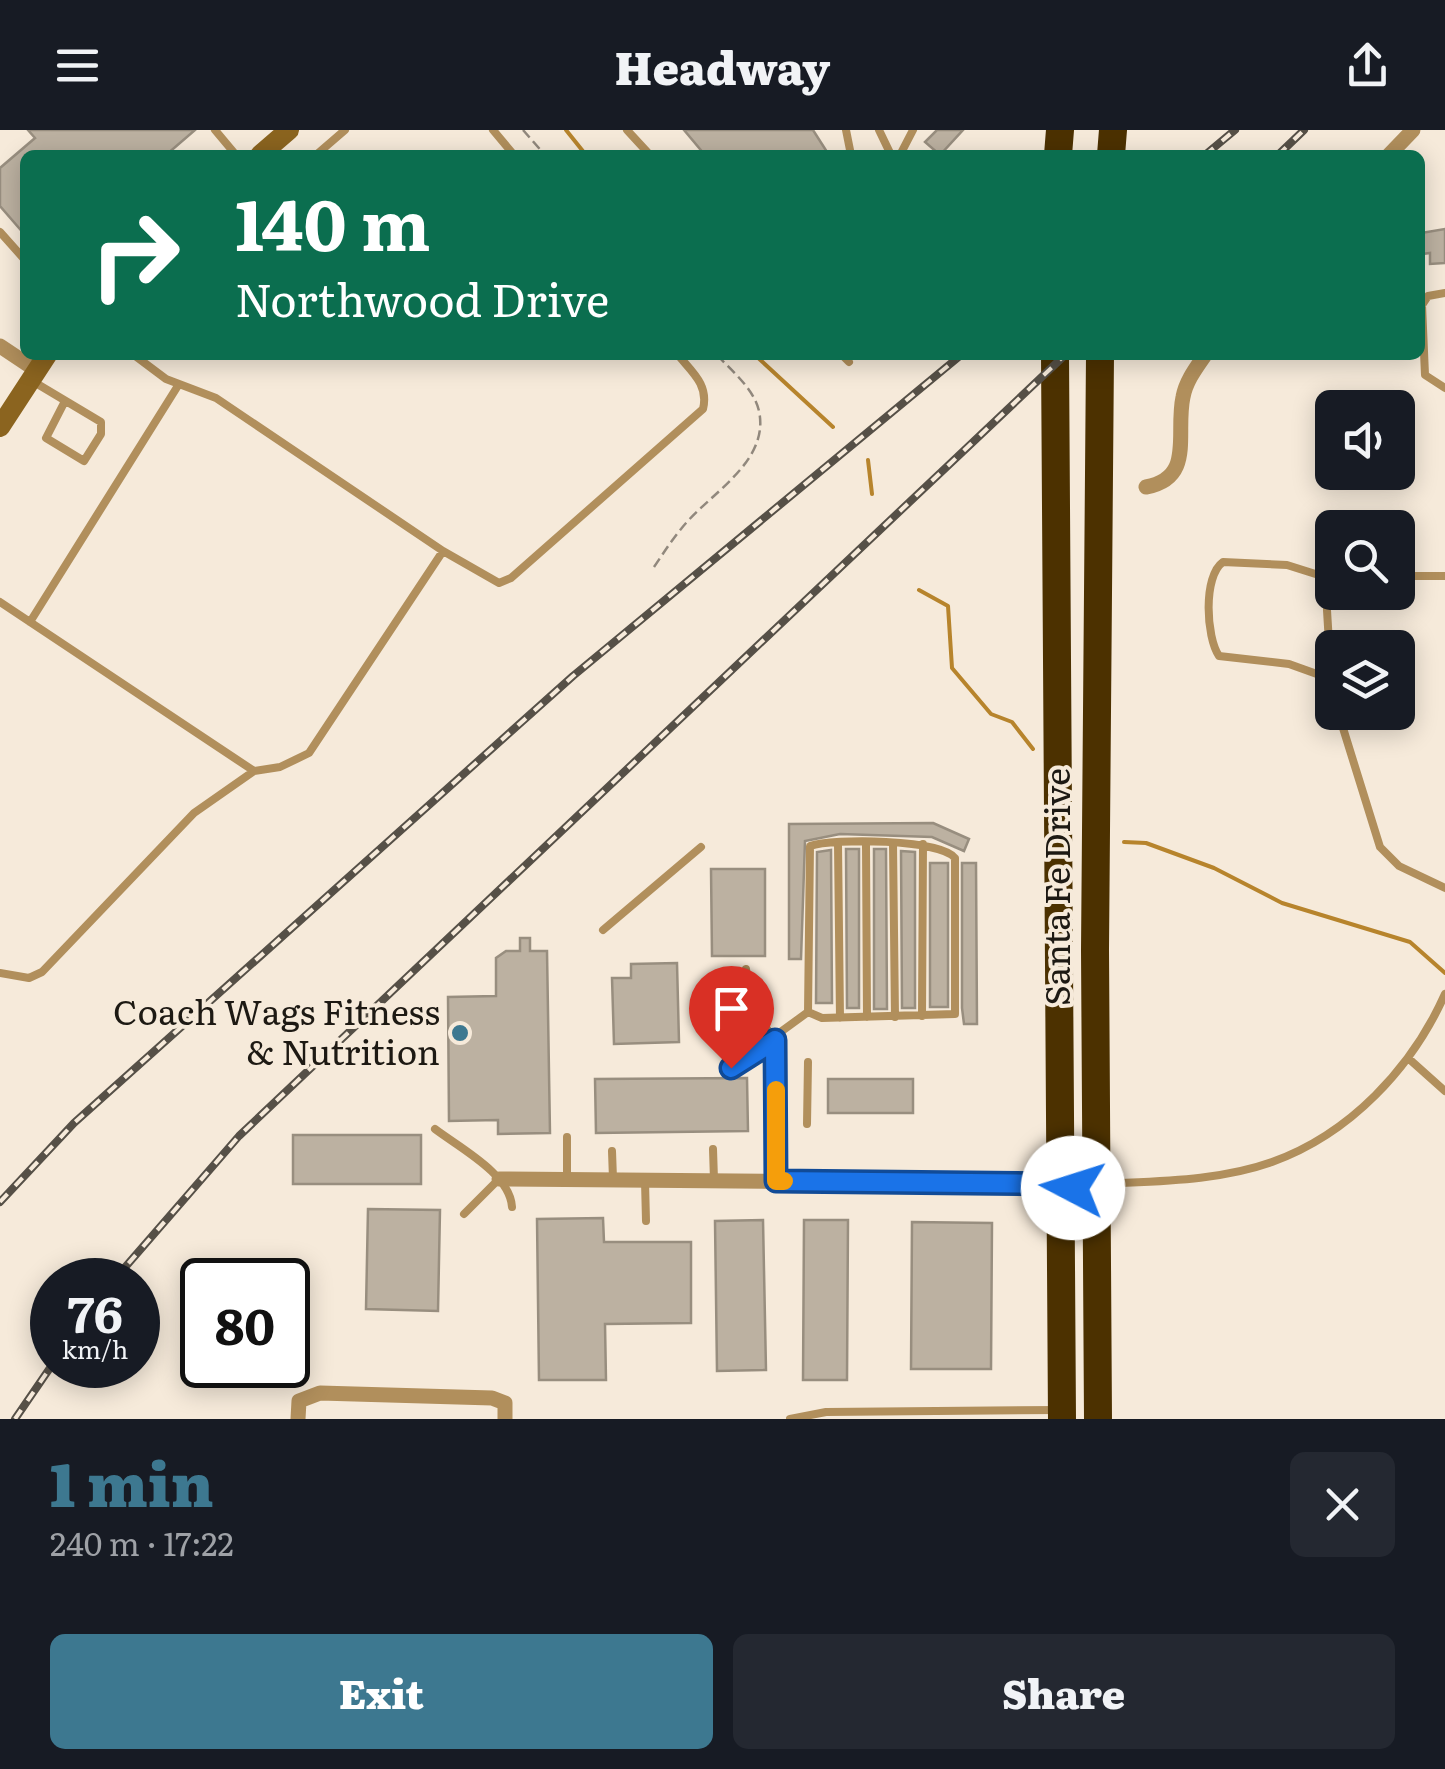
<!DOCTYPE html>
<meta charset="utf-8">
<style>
:root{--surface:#171b24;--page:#242831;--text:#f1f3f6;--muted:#9ea1a6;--accent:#3d7890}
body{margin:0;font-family:Literata,serif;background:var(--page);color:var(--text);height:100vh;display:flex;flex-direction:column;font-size:38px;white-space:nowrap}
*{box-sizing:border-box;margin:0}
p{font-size:32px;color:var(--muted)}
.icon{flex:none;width:55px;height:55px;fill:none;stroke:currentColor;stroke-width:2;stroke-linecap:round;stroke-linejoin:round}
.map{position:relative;height:1289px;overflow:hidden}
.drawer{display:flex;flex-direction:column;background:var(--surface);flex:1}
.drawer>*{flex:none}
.banner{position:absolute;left:20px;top:20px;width:1405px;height:210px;border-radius:15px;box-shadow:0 5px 25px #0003;background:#0b6e4f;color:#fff;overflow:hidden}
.controls{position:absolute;left:1315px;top:260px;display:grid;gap:20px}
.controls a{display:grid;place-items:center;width:100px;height:100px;border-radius:15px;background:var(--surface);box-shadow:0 5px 25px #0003;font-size:50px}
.speed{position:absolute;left:30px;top:1128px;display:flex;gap:20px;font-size:50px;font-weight:700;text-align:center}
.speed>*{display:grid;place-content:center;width:130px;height:130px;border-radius:50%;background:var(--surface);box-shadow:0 5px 25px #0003;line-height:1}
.speed small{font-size:25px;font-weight:400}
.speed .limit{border:5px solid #111;border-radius:15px;background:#fff;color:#111}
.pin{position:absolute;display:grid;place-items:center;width:85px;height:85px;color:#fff;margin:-102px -42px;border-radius:50% 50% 50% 0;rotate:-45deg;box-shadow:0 0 10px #0007}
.pin .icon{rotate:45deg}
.me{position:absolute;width:110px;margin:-55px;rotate:275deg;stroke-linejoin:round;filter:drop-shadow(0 0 8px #0008)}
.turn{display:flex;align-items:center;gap:35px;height:210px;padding:0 50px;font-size:45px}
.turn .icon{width:130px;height:130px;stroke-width:2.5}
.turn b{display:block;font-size:70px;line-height:85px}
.round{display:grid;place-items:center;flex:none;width:105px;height:105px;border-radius:15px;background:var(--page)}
.summary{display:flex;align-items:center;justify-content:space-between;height:170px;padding:0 50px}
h1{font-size:60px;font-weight:800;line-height:75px;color:var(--accent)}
.action{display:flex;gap:20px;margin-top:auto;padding:20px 50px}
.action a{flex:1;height:115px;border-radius:15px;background:var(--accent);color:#fff;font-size:40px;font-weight:800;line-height:115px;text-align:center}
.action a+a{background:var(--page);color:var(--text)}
header{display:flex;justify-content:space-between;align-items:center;height:130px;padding:0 50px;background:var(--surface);font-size:45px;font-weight:800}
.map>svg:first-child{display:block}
.water{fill:#b7842c}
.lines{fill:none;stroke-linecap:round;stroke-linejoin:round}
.stream{stroke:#b7842c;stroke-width:4}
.building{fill:#bcb1a1;stroke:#988e7f;stroke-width:2.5}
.path{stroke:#91887d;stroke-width:2.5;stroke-dasharray:10 5;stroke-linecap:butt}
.lane{stroke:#b18f5c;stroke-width:8}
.street{stroke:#b18f5c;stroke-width:15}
.secondary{stroke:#8b641f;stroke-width:20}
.highway{stroke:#4c3100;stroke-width:28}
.rail-casing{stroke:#565047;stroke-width:8}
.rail{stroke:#f6eada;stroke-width:4;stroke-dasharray:11;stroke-linecap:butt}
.route-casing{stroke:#114b97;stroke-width:25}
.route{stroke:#1a73e8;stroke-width:18}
.slow{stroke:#f59e0b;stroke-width:18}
.poi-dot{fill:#3d7890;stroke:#f6eada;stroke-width:4}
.labels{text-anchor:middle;stroke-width:8;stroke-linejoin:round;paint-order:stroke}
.street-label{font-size:35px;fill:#1d1913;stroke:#f6eada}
.poi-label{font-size:35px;fill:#1d1913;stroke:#f6eada;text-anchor:end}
</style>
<header><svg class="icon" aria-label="menu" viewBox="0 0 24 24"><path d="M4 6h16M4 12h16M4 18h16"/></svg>Headway<svg class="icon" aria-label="share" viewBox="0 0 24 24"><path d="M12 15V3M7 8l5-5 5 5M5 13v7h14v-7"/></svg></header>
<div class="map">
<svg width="1445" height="1289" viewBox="0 0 1445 1289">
<rect width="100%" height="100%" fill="#f6eada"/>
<path class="water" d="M 1398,309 L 1410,319 L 1409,334 C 1391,350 1377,360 1351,357 L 1354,343 L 1398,342 Z"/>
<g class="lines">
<path class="stream" d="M 566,0 L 586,25
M 755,225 L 833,297
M 868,330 L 872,364
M 919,460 L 948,476 L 952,538 L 991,584 L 1012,592 L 1033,619
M 1124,712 L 1146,713 L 1214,738 L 1282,773 L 1410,812 L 1445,843"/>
</g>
<path class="building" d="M 28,0 L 195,0 L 166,25 L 25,25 L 25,105 L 0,76 L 0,38 L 35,8 Z
M 684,0 L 813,0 L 829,25 L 705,25 Z
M 937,0 L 963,0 L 940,25 L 925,12 Z
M 1445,99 L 1445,133 L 1430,134 L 1430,123 L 1422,124 L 1421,103 Z
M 933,693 L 969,709 L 964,721 L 932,707 L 840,704 L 805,711 L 801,829 L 789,829 L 789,694 Z
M 846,719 L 859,719 L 859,878 L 847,878 Z
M 874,719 L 886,719 L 887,879 L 874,879 Z
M 831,720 L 832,873 L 816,873 L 817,722 Z
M 901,721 L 915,722 L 915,878 L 902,878 Z
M 930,733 L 948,733 L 948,877 L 930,877 Z
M 962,733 L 976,733 L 977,894 L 964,894 L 962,878 Z
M 711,739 L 765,739 L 765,826 L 712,826 Z
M 520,808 L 530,808 L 530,821 L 547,821 L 550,1003 L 498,1004 L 498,990 L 449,991 L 448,867 L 496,866 L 496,828 L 506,821 L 520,821 Z
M 677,833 L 679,912 L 614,914 L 612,848 L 631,848 L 631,834 Z
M 747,948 L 748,1001 L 596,1003 L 595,949 Z
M 828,949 L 913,949 L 913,983 L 828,983 Z
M 293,1005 L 421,1005 L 421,1054 L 293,1054 Z
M 368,1079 L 440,1080 L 438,1181 L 366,1179 Z
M 603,1088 L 604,1112 L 691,1112 L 691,1193 L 605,1194 L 606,1250 L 539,1250 L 537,1089 Z
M 763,1090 L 766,1240 L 717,1241 L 715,1091 Z
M 804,1090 L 848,1090 L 847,1250 L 803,1250 Z
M 912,1092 L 992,1093 L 991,1239 L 911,1239 Z"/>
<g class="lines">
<path class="path" d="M 523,0 L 545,25
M 654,437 C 663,424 671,411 681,399 C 708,364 770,333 759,281 C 754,259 732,241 717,225"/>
<path class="lane" d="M 215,0 L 236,25
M 493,0 L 514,25
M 627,0 L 650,25
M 846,0 L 851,25
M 879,0 L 891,25
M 316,25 L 345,0
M 900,25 L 913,0
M 0,102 L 25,130
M 1445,163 L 1428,166 L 1422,175 L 1425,245 L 1445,258
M 134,225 L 166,249 L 216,268 L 443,421 L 499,453 L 511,448 L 703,279 C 709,255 692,242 678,225
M 842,225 L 849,232
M 34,252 L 101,292 L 101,304 L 84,331 L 46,308 L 65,271
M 1398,446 L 1445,446
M 1325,447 L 1287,435 L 1223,432 C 1203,446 1206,507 1219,526 L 1289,534 L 1328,548
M 1332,447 L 1325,447 L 1332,563
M 0,472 L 254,641 L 194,683 L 42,842 L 29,848 L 0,843
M 30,492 L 179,254
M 1338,582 L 1380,717 L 1399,736 L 1445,758
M 254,641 L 280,637 L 309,623 L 443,421
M 838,714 L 840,888
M 866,714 L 867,887
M 893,714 L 895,887
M 603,800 L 701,717
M 746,839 L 751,877 L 775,910
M 717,883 L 771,908
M 922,886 L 923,714
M 1408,928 L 1445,961
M 731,938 L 808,882 L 810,716 C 833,708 941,709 955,728 L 955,884 L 822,888 L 808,882
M 807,994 L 808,932
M 435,999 C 460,1018 510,1044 512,1077
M 567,1007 L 567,1050
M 713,1019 L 714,1050
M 612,1021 L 613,1049
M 645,1051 L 646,1091
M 1102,1054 C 1158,1051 1219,1051 1272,1032 C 1350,1004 1412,938 1445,864
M 464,1084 L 499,1049
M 790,1289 L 826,1282 L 1058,1280"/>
<path class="street" d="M 1389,25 L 1413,0
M 0,216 L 36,240
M 1146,357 C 1195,348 1175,304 1183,267 C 1186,251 1196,238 1205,225
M 775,910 L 776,1051
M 499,1049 L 1060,1054
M 298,1289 L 299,1271 L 320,1263 L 492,1268 L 505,1273 L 505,1289"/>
<path class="secondary" d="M 260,25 L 289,0
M 0,297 L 47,225"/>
<path class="highway" d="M 1058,25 L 1060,0
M 1111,25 L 1113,0
M 1055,225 L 1062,1289
M 1098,1289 L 1095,820 L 1100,225"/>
<defs>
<path id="rail" d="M 1205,25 L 1235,0
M 1278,25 L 1304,0
M 0,1072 L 74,993 L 573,546 L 961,225
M 114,1150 L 239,1006 L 1065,225
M 15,1289 L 52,1235"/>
</defs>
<use href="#rail" class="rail-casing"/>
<use href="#rail" class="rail"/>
</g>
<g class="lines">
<defs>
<path id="route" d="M 731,938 L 775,910 L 776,1051 L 1060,1054 L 1073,1058"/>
</defs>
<use href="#route" class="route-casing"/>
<use href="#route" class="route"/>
<path class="slow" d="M 776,960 L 776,1051 L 784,1051"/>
</g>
<circle class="poi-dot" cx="460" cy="903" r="10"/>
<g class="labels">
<g class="street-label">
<text transform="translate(1058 757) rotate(-90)" y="12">Santa Fe Drive</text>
</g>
<g class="poi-label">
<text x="440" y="895">Coach Wags Fitness<tspan x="440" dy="40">&amp; Nutrition</tspan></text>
</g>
</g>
</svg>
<div class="controls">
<a><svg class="icon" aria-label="sound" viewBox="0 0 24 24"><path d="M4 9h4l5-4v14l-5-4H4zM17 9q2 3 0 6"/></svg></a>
<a><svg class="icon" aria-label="search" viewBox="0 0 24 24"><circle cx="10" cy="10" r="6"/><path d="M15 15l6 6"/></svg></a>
<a><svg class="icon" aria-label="layers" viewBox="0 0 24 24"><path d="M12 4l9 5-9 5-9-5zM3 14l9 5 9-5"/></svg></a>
</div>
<div class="speed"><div>76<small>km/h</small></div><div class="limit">80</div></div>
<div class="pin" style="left:731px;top:938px;background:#d93025"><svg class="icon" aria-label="arrive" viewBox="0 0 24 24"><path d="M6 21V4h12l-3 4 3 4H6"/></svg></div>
<svg class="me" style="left:1073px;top:1058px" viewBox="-20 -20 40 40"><circle r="19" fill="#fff"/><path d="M0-13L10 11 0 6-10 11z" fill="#1a73e8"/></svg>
<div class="banner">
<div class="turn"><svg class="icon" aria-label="right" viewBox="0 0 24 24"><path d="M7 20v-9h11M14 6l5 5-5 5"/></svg><div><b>140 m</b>Northwood Drive</div></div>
</div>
</div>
<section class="drawer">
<div class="summary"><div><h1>1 min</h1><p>240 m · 17:22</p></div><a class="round"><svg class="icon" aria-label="close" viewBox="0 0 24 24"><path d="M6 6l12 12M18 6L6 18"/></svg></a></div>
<div class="action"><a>Exit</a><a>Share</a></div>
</section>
